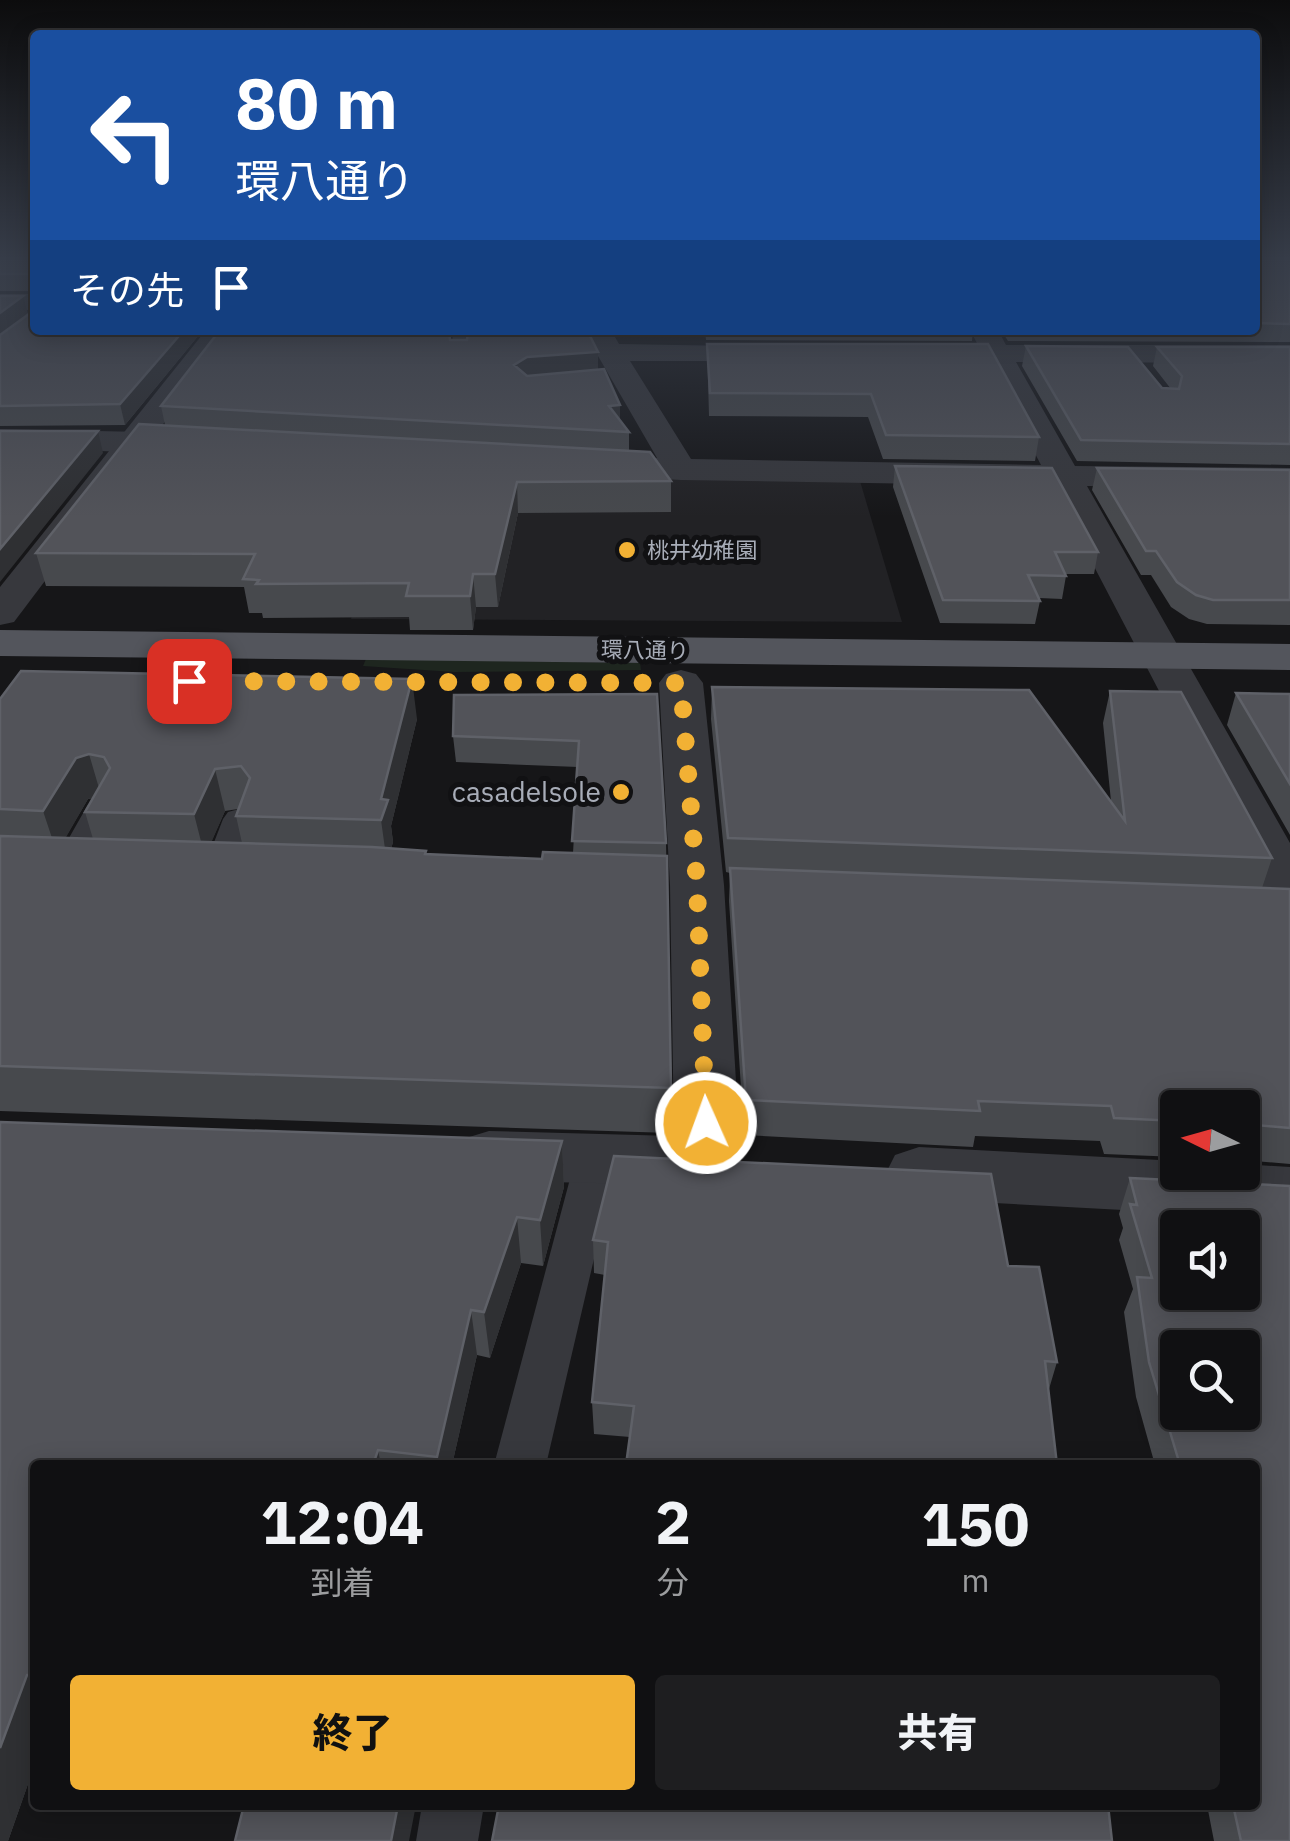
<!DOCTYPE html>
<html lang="ja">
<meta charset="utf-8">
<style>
:root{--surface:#101012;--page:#1e1e20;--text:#f1f3f6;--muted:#9c9d9f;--line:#303032;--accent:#f2b134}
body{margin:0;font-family:"IBM Plex Sans","Noto Sans JP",sans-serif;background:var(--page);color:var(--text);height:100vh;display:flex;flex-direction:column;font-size:38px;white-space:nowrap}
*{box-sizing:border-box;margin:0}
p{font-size:32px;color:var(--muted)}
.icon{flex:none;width:55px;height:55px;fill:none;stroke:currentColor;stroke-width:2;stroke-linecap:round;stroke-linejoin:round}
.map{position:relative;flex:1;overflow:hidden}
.details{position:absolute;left:30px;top:1460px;width:1230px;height:350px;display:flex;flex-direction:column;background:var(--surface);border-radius:10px;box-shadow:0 5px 25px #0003,0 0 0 2px var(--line)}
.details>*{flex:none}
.banner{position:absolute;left:30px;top:30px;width:1230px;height:305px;border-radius:10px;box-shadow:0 5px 25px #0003,0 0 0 2px var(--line);background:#1a4fa0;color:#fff;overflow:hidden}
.needle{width:65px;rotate:275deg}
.tools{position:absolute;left:1160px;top:1090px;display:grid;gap:20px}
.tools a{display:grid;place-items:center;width:100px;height:100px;border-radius:10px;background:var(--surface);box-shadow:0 5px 25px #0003,0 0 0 2px var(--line);font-size:50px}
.pin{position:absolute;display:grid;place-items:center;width:85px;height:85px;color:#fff;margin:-42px;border-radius:20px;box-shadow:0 5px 15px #0006}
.me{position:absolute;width:110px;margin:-55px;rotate:358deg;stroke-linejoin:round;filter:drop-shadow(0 0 8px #0008)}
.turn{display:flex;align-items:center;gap:35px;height:210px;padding:0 40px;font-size:45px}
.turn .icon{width:130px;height:130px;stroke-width:2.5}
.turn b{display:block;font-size:70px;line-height:85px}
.then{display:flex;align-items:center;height:95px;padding:0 40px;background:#0003;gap:20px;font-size:38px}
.eta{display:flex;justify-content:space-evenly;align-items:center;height:170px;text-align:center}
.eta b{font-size:60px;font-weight:800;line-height:70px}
.button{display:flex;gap:20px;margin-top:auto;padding:20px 40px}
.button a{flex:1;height:115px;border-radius:10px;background:var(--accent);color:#111;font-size:40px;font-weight:800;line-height:115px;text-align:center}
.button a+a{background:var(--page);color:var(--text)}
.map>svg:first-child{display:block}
.built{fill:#222225}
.green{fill:#1e261f}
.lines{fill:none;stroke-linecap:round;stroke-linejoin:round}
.service{fill:#37383d;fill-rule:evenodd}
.minor{fill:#37383d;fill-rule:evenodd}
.tertiary{fill:#37383d;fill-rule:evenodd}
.primary{fill:#53555c;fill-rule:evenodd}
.wall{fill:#47494d;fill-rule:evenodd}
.shaded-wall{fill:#2f3033}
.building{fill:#525359;stroke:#5f6168;stroke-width:2.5;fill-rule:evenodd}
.route{stroke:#f2b134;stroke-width:18;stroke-dasharray:0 32.4}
.poi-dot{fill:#f2b134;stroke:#111113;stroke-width:4}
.labels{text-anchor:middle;stroke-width:10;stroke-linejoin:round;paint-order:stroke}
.far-poi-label{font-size:22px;fill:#a8adb8;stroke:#111113;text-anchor:start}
.far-street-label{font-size:22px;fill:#a8adb8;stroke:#111113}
.poi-label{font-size:28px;fill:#a8adb8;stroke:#111113;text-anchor:end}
</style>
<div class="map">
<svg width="1290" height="1841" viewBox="0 0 1290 1841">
<rect width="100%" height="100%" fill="#161618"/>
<path class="built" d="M 400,463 L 860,481 L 902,622 L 351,619 Z"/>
<path class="green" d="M 366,659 L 640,663 L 641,670 L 454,672 L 363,666 Z"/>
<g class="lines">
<path class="service" d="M 452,330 L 470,330 L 466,356 L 454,356 Z
M 102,799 L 113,801 L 118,808 L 87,866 L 82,873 L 58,873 L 53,866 L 86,808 L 91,801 Z
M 239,809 L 250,812 L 255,819 L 237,871 L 232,878 L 208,878 L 203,871 L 223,819 L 228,812 Z
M 596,1144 L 611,1149 L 617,1160 L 546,1465 L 494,1465 L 575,1160 L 581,1149 Z
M 422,1805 L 484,1805 L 478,1841 L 416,1841 Z"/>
<path class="minor" d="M 0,294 L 35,294 L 35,310 L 0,310 Z
M 583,330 L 611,330 L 619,344 L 792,347 L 796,353 L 792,359 L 782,361 L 630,361 L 691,459 L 1041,465 L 987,362 L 918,361 L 908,359 L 904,353 L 908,347 L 978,345 L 970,330 L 998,330 L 1006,345 L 1290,345 L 1290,363 L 1016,362 L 1075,466 L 1290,468 L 1290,488 L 1087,486 L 1290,843 L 1290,906 L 1271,902 L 1263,890 L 1052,486 L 681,480 L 575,473 L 570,466 L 575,459 L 657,458 Z
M 0,429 L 192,433 L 204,436 L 208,443 L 204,450 L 192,453 L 0,449 Z
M 681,670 L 696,674 L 703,683 L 724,885 L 741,1163 L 731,1181 L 708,1188 L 696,1185 L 489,1181 L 466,1174 L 456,1156 L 466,1138 L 489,1131 L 674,1136 L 670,885 L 659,683 L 666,674 Z
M 919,1147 L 1178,1161 L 1178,1172 L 1242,1172 L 1242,1164 L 1290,1167 L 1290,1219 L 919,1199 L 895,1191 L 886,1173 L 895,1155 Z"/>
<path class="tertiary" d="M 206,330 L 234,330 L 14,622 L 0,625 L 0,587 Z"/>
<path class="primary" d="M 0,630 L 1290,644 L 1290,670 L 0,656 Z"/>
</g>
<path class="wall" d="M 0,260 L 203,330 L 125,425 L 0,426 L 0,335 L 33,311 L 33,291 L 0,291 Z
M 1255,260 L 1290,260 L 1290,342 L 1008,341 L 1001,330 L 1255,330 Z
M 705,330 L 973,330 L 972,341 L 706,340 Z
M 450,340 L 598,352 L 598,370 L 620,405 L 620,420 L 629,432 L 629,451 L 671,481 L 671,512 L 518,513 L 498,607 L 476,607 L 473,630 L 410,630 L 409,617 L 263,618 L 262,613 L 249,613 L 244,587 L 46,586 L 36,553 L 165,425 L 161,406 Z
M 707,344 L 1039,437 L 1035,461 L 883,459 L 868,417 L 709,416 Z
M 1026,346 L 1162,388 L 1171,389 L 1153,366 L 1157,347 L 1290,347 L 1290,465 L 1077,461 L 1022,366 Z
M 895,466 L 1098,552 L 1094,574 L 1065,574 L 1066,576 L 1062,599 L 1039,598 L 1040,601 L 1035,624 L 940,623 L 893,487 Z
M 1097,468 L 1290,470 L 1290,625 L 1207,624 L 1189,619 L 1171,607 L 1151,575 L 1141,575 L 1092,490 Z
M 712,687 L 1111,801 L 1103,723 L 1110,691 L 1272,858 L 1262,888 L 1290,889 L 1290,1164 L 1242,1160 L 1242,1108 L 1178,1108 L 1178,1157 L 1104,1154 L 1100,1141 L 975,1136 L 973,1147 L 744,1135 L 729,901 L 730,873 L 726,872 L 711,719 Z
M 1236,693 L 1290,694 L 1290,835 L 1227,725 Z
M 657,694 L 666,843 L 671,1088 L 670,1133 L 0,1111 L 0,699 L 417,719 L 391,826 L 393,842 L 391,849 L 426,851 L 426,854 L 542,859 L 573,853 L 578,767 L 456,762 L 453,736 ZM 93,798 L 85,812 L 93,839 L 65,838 L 88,799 ZM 238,809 L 236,816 L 242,843 L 211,842 L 225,811 Z
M 0,1122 L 562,1141 L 564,1187 L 543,1266 L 521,1263 L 490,1358 L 477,1355 L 452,1465 L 35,1465 L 35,1764 L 8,1841 Z
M 1130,1178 L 1290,1186 L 1290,1841 L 1214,1841 L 1207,1805 L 1255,1805 L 1255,1465 L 1155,1465 L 1136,1397 L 1124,1312 L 1133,1289 L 1119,1240 L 1123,1228 L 1119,1214 ZM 1178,1228 L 1242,1228 L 1242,1292 L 1178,1292 ZM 1178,1348 L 1242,1348 L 1242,1412 L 1178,1412 Z
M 593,1240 L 1008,1266 L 1057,1362 L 1049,1389 L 630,1437 L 594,1434 L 592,1402 L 605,1275 L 594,1273 Z"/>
<path class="shaded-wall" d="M 23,296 L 28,314 L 0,335 L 0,313 Z
M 184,330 L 203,330 L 125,425 L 120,404 Z
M 598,352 L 598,371 L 528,376 L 514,365 L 527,357 Z
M 620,405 L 620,425 L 609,406 Z
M 98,431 L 103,453 L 0,582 L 0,549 Z
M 517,482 L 518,513 L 498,607 L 495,574 Z
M 473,574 L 476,607 L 473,630 L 470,596 Z
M 412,679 L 417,719 L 391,826 L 393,842 L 387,863 L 381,820 L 381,799 Z
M 89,754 L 101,795 L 88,799 L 57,853 L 43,811 L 76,758 Z
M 215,769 L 225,811 L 205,857 L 194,814 Z
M 562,1141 L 564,1187 L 543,1266 L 540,1220 Z
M 517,1217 L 521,1263 L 490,1358 L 484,1312 Z
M 471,1310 L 477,1355 L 452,1465 L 438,1465 L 437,1457 Z
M 378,1450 L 381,1465 L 373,1465 Z
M 27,1675 L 35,1688 L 35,1764 L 8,1841 L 0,1841 L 0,1748 Z
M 398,1805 L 416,1805 L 409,1841 L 391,1841 Z"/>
<path class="building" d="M 0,260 L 35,260 L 35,330 L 184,330 L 120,404 L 0,406 L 0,335 L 33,311 L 33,274 L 0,274 Z
M 1255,260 L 1290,260 L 1290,324 L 1255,323 Z
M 0,296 L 23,296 L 0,313 Z
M 220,330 L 449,330 L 450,340 L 467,340 L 468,330 L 587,330 L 598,352 L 527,357 L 514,365 L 527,376 L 604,369 L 620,405 L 609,406 L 629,432 L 161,406 Z
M 707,344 L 988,344 L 1039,437 L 886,435 L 871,394 L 710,393 Z
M 1026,346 L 1128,347 L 1162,388 L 1179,389 L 1182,376 L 1157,347 L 1290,347 L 1290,444 L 1081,440 Z
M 139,424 L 650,452 L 671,481 L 517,482 L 495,574 L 473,574 L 470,596 L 406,596 L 409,583 L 256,584 L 259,580 L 243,579 L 255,554 L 36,553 Z
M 0,431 L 98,431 L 0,549 Z
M 895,466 L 1052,468 L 1098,552 L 1055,552 L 1066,576 L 1028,575 L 1040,601 L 943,600 Z
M 1097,468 L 1290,470 L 1290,600 L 1213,600 L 1196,595 L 1177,582 L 1156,551 L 1146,551 Z
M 21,671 L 412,679 L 381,799 L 388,800 L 381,820 L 236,816 L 250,778 L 241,766 L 215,769 L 194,814 L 85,812 L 110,768 L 104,757 L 89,754 L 76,758 L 43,811 L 0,809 L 0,699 Z
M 712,687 L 1029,690 L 1125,821 L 1110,691 L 1181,692 L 1272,858 L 728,838 Z
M 1236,693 L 1290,694 L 1290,784 Z
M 657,694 L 666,843 L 572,841 L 579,741 L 453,736 L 454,695 Z
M 0,836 L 372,847 L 426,851 L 425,854 L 542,859 L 543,852 L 667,856 L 671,1088 L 0,1066 Z
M 730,868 L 1290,889 L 1290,1128 L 1256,1125 L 1252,1133 L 1242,1133 L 1242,1108 L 1178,1108 L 1178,1121 L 1114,1118 L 1111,1106 L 978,1101 L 980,1111 L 746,1100 Z
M 0,1122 L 562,1141 L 540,1220 L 517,1217 L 484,1312 L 471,1310 L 437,1457 L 378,1450 L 373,1465 L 35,1465 L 35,1675 L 27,1675 L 0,1748 Z
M 614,1156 L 991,1174 L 1008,1266 L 1039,1267 L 1057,1362 L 1045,1361 L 1057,1465 L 626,1465 L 634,1406 L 592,1402 L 608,1242 L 593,1240 Z
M 1130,1178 L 1290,1186 L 1290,1841 L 1241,1841 L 1233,1805 L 1255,1805 L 1255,1465 L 1180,1465 L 1149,1362 L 1137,1277 L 1152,1278 L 1130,1204 L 1137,1205 ZM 1178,1228 L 1242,1228 L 1242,1292 L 1178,1292 ZM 1178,1348 L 1242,1348 L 1242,1412 L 1178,1412 Z
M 244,1805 L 398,1805 L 391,1841 L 235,1841 Z
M 499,1805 L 1108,1805 L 1112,1841 L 492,1841 Z"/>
<linearGradient id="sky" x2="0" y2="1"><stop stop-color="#0c0c0d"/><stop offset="0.5" stop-color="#363c48"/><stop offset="1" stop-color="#363c48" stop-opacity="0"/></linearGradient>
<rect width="1290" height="517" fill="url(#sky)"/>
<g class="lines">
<path class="route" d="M 189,681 L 681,683 L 697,885 L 706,1123"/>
</g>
<g class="poi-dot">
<circle cx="627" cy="550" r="10"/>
<circle cx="621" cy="792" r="10"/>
</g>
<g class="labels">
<g class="far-poi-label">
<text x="647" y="558">桃井幼稚園</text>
</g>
<g class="far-street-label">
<text transform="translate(645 650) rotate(1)" y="8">環八通り</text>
</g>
<g class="poi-label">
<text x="601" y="802">casadelsole</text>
</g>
</g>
</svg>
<div class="tools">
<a><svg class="needle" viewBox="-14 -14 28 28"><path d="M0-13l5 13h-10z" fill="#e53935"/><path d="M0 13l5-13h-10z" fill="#9c9d9f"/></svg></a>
<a><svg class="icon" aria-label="sound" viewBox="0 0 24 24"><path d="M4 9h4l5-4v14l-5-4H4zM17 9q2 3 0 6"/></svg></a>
<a><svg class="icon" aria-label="search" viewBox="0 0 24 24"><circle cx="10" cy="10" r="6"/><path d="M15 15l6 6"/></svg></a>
</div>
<div class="pin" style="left:189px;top:681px;background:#d93025"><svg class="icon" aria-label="arrive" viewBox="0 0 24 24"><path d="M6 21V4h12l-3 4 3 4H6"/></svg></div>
<svg class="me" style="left:706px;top:1123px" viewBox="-20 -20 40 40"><circle r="17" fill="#f2b134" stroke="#fff" stroke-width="3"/><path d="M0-11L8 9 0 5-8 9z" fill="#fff"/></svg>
<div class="banner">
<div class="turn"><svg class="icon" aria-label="left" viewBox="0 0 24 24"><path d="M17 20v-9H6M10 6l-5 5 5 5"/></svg><div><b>80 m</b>環八通り</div></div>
<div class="then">その先<svg class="icon" aria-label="arrive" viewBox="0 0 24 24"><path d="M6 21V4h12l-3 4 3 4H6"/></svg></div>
</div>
<section class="details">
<div class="eta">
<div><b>12:04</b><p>到着</p></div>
<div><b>2</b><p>分</p></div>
<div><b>150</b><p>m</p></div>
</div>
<div class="button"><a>終了</a><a>共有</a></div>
</section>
</div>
